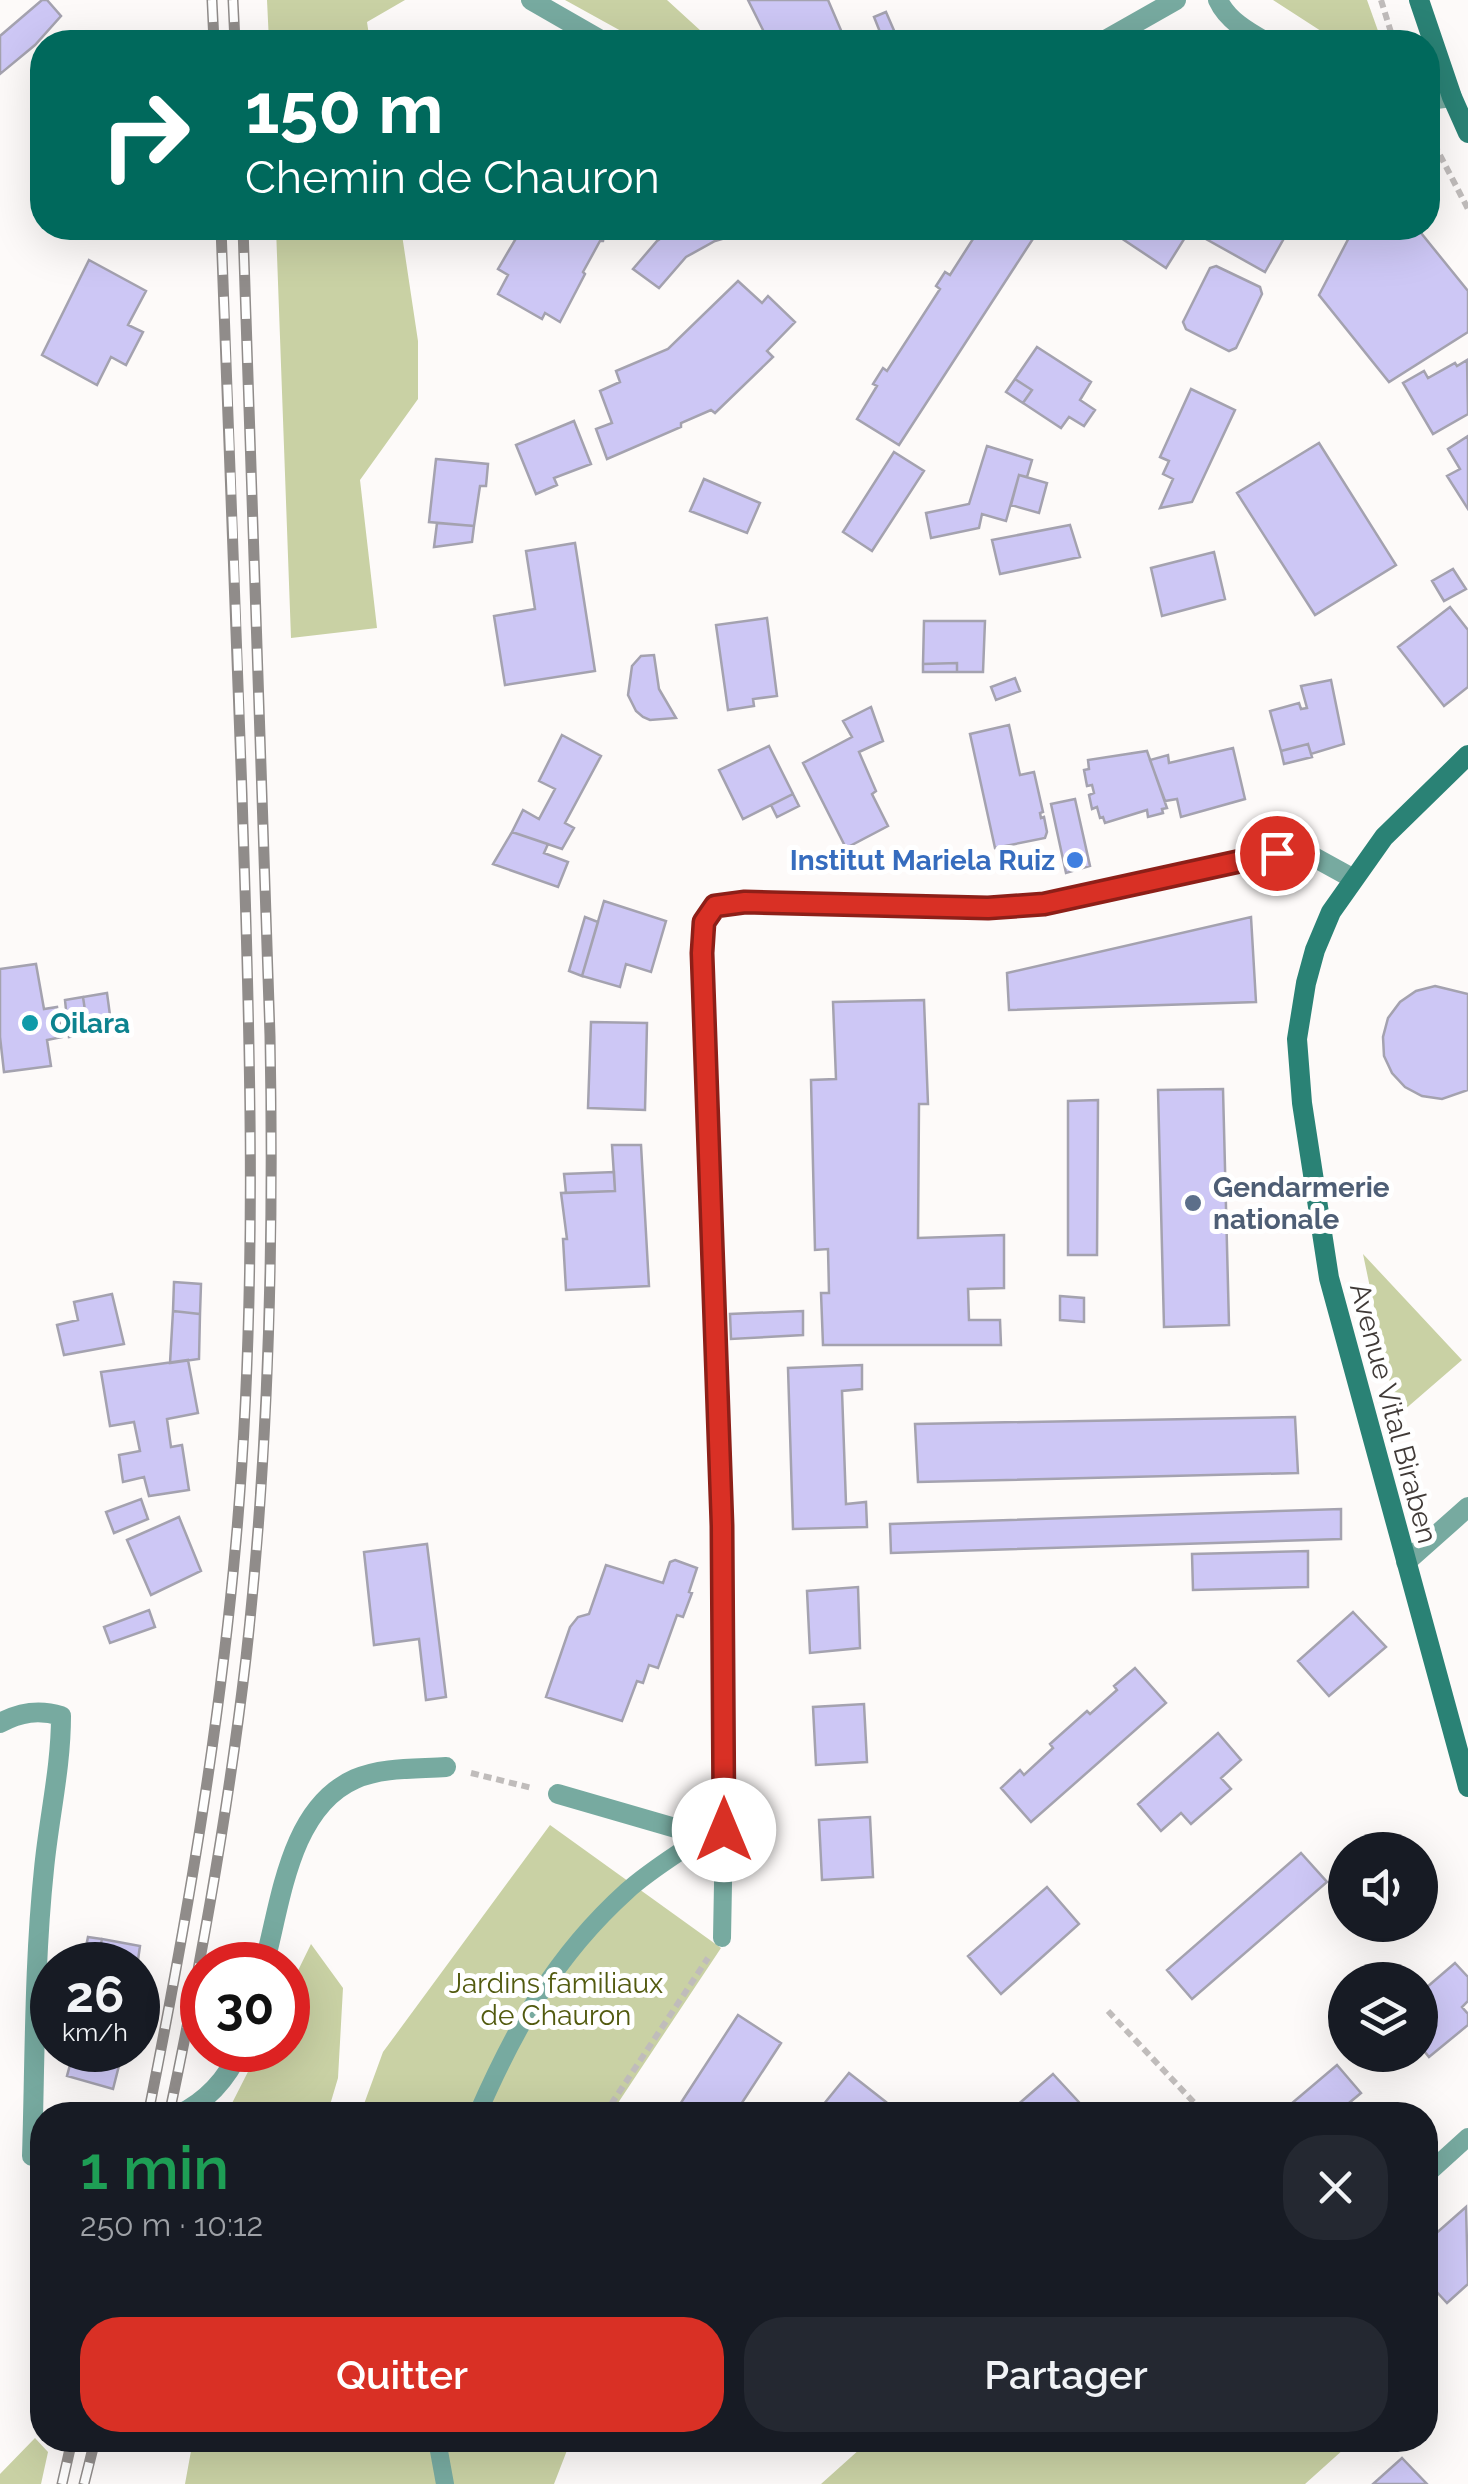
<!DOCTYPE html>
<html lang="fr">
<meta charset="utf-8">
<style>
:root{--surface:#171b24;--page:#242831;--text:#f1f3f6;--muted:#9ea1a6;--accent:#d93025}
body{margin:0;font-family:Raleway,sans-serif;background:var(--page);color:var(--text);height:100vh;display:flex;flex-direction:column;font-size:38px;white-space:nowrap}
*{box-sizing:border-box;margin:0}
p{font-size:32px;color:var(--muted)}
.icon{flex:none;width:55px;height:55px;fill:none;stroke:currentColor;stroke-width:2;stroke-linecap:round;stroke-linejoin:round}
.map{position:relative;flex:1;overflow:hidden}
.details{position:absolute;left:30px;top:2102px;width:1408px;height:350px;display:flex;flex-direction:column;background:var(--surface);border-radius:40px;box-shadow:0 10px 40px #0002}
.details>*{flex:none}
.guide{position:absolute;left:30px;top:30px;width:1410px;height:210px;border-radius:40px;box-shadow:0 10px 40px #0002;background:#00695c;color:#fff;overflow:hidden}
.fabs{position:absolute;left:1328px;top:1832px;display:grid;gap:20px}
.fabs a{display:grid;place-items:center;width:110px;height:110px;border-radius:50%;background:var(--surface);box-shadow:0 10px 40px #0002;font-size:50px}
.speed{position:absolute;left:30px;top:1942px;display:flex;gap:20px;font-size:50px;font-weight:700;text-align:center}
.speed>*{display:grid;place-content:center;width:130px;height:130px;border-radius:50%;background:var(--surface);box-shadow:0 10px 40px #0002;line-height:1}
.speed small{font-size:25px;font-weight:400}
.speed .limit{border:15px solid #d22;background:#fff;color:#111}
.pin{position:absolute;display:grid;place-items:center;width:85px;height:85px;color:#fff;margin:-42px;border:5px solid #fff;border-radius:50%;box-shadow:0 2px 10px #0007}
.me{position:absolute;width:110px;margin:-55px;rotate:0deg;stroke-linejoin:round;filter:drop-shadow(0 0 8px #0008)}
.turn{display:flex;align-items:center;gap:35px;height:210px;padding:0 50px;font-size:45px}
.turn .icon{width:130px;height:130px;stroke-width:2.5}
.turn b{display:block;font-size:70px;line-height:85px}
.round{display:grid;place-items:center;flex:none;width:105px;height:105px;border-radius:40px;background:var(--page)}
.overview{display:flex;align-items:center;justify-content:space-between;height:170px;padding:0 50px}
h1{font-size:60px;font-weight:600;line-height:75px;color:#1e9e55}
.button{display:flex;gap:20px;margin-top:auto;padding:20px 50px}
.button a{flex:1;height:115px;border-radius:40px;background:var(--accent);color:#fff;font-size:40px;font-weight:600;line-height:115px;text-align:center}
.button a+a{background:var(--page);color:var(--text)}
.map>svg:first-child{display:block}
.green{fill:#c9d1a4}
.building{fill:#cdc7f5;stroke:#a4a2af;stroke-width:2.5}
.lines{fill:none;stroke-linecap:round;stroke-linejoin:round}
.path{stroke:#c0bcbb;stroke-width:6;stroke-dasharray:8 5;stroke-linecap:butt}
.lane{stroke:#77aaa0;stroke-width:18}
.street{stroke:#77aaa0;stroke-width:20}
.secondary{stroke:#2a8275;stroke-width:20}
.rail-casing{stroke:#908c8a;stroke-width:11}
.rail{stroke:#fff;stroke-width:8;stroke-dasharray:22;stroke-linecap:butt}
.route-casing{stroke:#8d1f18;stroke-width:25}
.route{stroke:#d93025;stroke-width:18}
.shop-dot{fill:#3f7fe0;stroke:#fff;stroke-width:4}
.culture-dot{fill:#0f9aa8;stroke:#fff;stroke-width:4}
.service-dot{fill:#5c6f8a;stroke:#fff;stroke-width:4}
.labels{text-anchor:middle;stroke-width:10;stroke-linejoin:round;paint-order:stroke}
.shop-label{font-size:28px;font-weight:bold;fill:#366cbe;stroke:#fff;text-anchor:end}
.culture-label{font-size:28px;font-weight:bold;fill:#0d838f;stroke:#fff;text-anchor:start}
.service-label{font-size:28px;font-weight:bold;fill:#4e5e75;stroke:#fff;text-anchor:start}
.street-label{font-size:28px;fill:#403a37;stroke:#fff}
.park-label{font-size:28px;fill:#525a0f;stroke:#fff}
</style>
<div class="map">
<svg width="1468" height="2484" viewBox="0 0 1468 2484">
<rect width="100%" height="100%" fill="#fdfaf9"/>
<path class="green" d="M 267,0 L 405,0 L 367,22 L 370,42 L 269,42 Z
M 565,0 L 667,0 L 713,42 L 641,42 Z
M 1273,0 L 1367,0 L 1382,42 L 1338,42 Z
M 276,228 L 401,228 L 418,341 L 418,399 L 360,480 L 377,628 L 291,638 Z
M 1363,1254 L 1462,1360 L 1403,1411 L 1396,1412 Z
M 550,1825 L 721,1948 L 610,2115 L 360,2115 L 383,2052 Z
M 311,1944 L 343,1988 L 338,2078 L 327,2115 L 226,2115 L 259,2050 L 288,2050 L 288,1991 Z
M 35,2438 L 48,2452 L 41,2484 L 0,2484 L 0,2474 Z
M 193,2440 L 571,2440 L 554,2484 L 185,2484 Z
M 870,2440 L 1354,2440 L 1305,2484 L 821,2484 Z"/>
<path class="building" d="M 42,0 L 47,0 L 61,16 L 35,45 L 0,74 L 0,36 Z
M 748,0 L 828,0 L 846,42 L 769,42 Z
M 886,12 L 899,42 L 884,42 L 874,17 Z
M 522,228 L 605,228 L 603,241 L 600,241 L 583,272 L 585,274 L 560,322 L 545,313 L 542,319 L 498,294 L 508,275 L 498,269 Z
M 676,228 L 734,228 L 736,235 L 715,241 L 686,257 L 659,288 L 633,269 L 657,241 Z
M 980,228 L 1040,228 L 899,445 L 857,419 L 877,386 L 873,384 L 883,368 L 887,371 L 940,289 L 936,286 L 945,272 L 950,275 Z
M 1106,228 L 1191,228 L 1166,268 Z
M 1212,228 L 1259,228 L 1283,240 L 1265,272 L 1206,239 Z
M 1354,228 L 1417,228 L 1468,291 L 1468,332 L 1389,382 L 1319,295 Z
M 89,260 L 146,291 L 128,325 L 143,332 L 126,365 L 111,357 L 97,385 L 42,355 Z
M 1216,266 L 1260,287 L 1262,294 L 1236,348 L 1229,351 L 1186,329 L 1183,322 L 1210,268 Z
M 738,281 L 762,303 L 768,296 L 795,322 L 767,351 L 773,357 L 715,413 L 711,410 L 681,423 L 681,427 L 607,459 L 596,429 L 612,423 L 600,391 L 620,382 L 616,371 L 668,349 Z
M 1037,347 L 1091,382 L 1080,400 L 1095,410 L 1084,426 L 1069,417 L 1061,428 L 1023,403 L 1032,390 L 1015,379 Z
M 1467,360 L 1468,414 L 1433,434 L 1403,383 L 1424,371 L 1428,378 L 1455,363 L 1457,366 Z
M 1015,379 L 1032,390 L 1023,403 L 1006,392 Z
M 1191,389 L 1235,410 L 1192,502 L 1160,508 L 1173,479 L 1163,474 L 1169,461 L 1160,457 Z
M 574,421 L 591,464 L 554,478 L 557,485 L 536,494 L 516,445 Z
M 1468,436 L 1468,509 L 1447,476 L 1460,469 L 1448,449 Z
M 1319,443 L 1396,565 L 1315,615 L 1237,493 Z
M 987,446 L 1032,460 L 1027,477 L 1019,475 L 1006,521 L 982,514 L 979,528 L 931,538 L 926,513 L 969,504 Z
M 894,452 L 924,471 L 872,551 L 843,532 Z
M 436,459 L 488,464 L 486,486 L 480,486 L 474,526 L 429,522 Z
M 1019,475 L 1047,483 L 1039,513 L 1011,505 Z
M 704,479 L 760,503 L 747,533 L 690,511 Z
M 437,523 L 474,526 L 472,542 L 434,547 Z
M 1070,525 L 1080,557 L 1000,574 L 992,540 Z
M 575,543 L 595,671 L 505,685 L 494,616 L 535,609 L 526,551 Z
M 1214,552 L 1225,599 L 1162,616 L 1151,568 Z
M 1453,569 L 1466,589 L 1444,601 L 1432,581 Z
M 1450,607 L 1468,630 L 1468,687 L 1444,706 L 1398,647 Z
M 767,618 L 777,696 L 753,699 L 754,706 L 728,710 L 716,625 Z
M 924,621 L 985,621 L 983,672 L 957,672 L 957,663 L 923,664 Z
M 654,655 L 659,689 L 676,718 L 650,720 L 643,717 L 636,711 L 628,695 L 632,666 L 641,656 Z
M 957,663 L 957,672 L 923,672 L 923,664 Z
M 1015,678 L 1020,691 L 996,700 L 991,687 Z
M 1331,680 L 1344,744 L 1311,754 L 1308,744 L 1281,751 L 1270,711 L 1299,703 L 1301,709 L 1307,708 L 1301,686 Z
M 871,707 L 883,741 L 859,752 L 876,791 L 872,794 L 888,826 L 846,848 L 803,763 L 852,737 L 843,721 Z
M 1009,725 L 1020,775 L 1034,772 L 1043,812 L 1040,813 L 1041,818 L 1044,817 L 1047,832 L 1045,838 L 995,848 L 970,734 Z
M 562,735 L 601,756 L 565,823 L 574,828 L 562,849 L 512,832 L 523,810 L 539,819 L 555,789 L 539,781 Z
M 1308,744 L 1312,757 L 1284,764 L 1281,751 Z
M 769,746 L 793,794 L 743,819 L 719,770 Z
M 1233,748 L 1245,799 L 1181,817 L 1177,799 L 1165,801 L 1150,760 L 1168,755 L 1169,763 Z
M 1147,751 L 1167,808 L 1162,809 L 1163,813 L 1148,817 L 1147,810 L 1105,823 L 1103,817 L 1100,818 L 1097,807 L 1092,809 L 1089,795 L 1094,793 L 1092,785 L 1087,786 L 1084,770 L 1089,769 L 1088,760 Z
M 793,794 L 799,806 L 777,817 L 771,805 Z
M 1075,799 L 1090,866 L 1066,873 L 1051,804 Z
M 512,832 L 548,844 L 544,853 L 568,862 L 558,887 L 493,864 Z
M 604,901 L 666,921 L 651,972 L 626,964 L 620,987 L 582,976 Z
M 585,917 L 598,922 L 582,976 L 569,971 Z
M 1251,917 L 1256,1002 L 1009,1010 L 1007,973 Z
M 36,964 L 44,1009 L 57,1007 L 62,1037 L 47,1040 L 51,1066 L 4,1072 L 0,1037 L 0,969 Z
M 1435,986 L 1468,994 L 1468,1090 L 1442,1099 L 1422,1096 L 1405,1087 L 1392,1073 L 1384,1056 L 1383,1037 L 1388,1018 L 1400,1002 L 1416,991 Z
M 107,993 L 112,1030 L 69,1037 L 67,1020 L 86,1017 L 83,997 Z
M 83,997 L 86,1017 L 67,1020 L 65,1000 Z
M 924,1000 L 928,1104 L 919,1104 L 918,1238 L 1004,1235 L 1004,1288 L 968,1289 L 969,1320 L 1000,1320 L 1001,1345 L 823,1345 L 821,1293 L 829,1293 L 828,1249 L 815,1250 L 811,1080 L 836,1079 L 833,1002 Z
M 591,1022 L 647,1023 L 645,1110 L 588,1108 Z
M 1223,1089 L 1229,1325 L 1164,1327 L 1158,1090 Z
M 1098,1100 L 1097,1255 L 1068,1255 L 1068,1101 Z
M 612,1145 L 641,1145 L 649,1286 L 566,1290 L 563,1239 L 567,1239 L 561,1193 L 615,1191 Z
M 614,1172 L 615,1191 L 566,1193 L 564,1174 Z
M 174,1282 L 201,1284 L 200,1314 L 173,1311 Z
M 112,1294 L 124,1344 L 64,1355 L 57,1325 L 78,1320 L 74,1302 Z
M 1060,1296 L 1084,1298 L 1084,1322 L 1060,1320 Z
M 173,1311 L 200,1314 L 199,1359 L 170,1363 Z
M 803,1311 L 803,1335 L 731,1339 L 730,1314 Z
M 188,1360 L 198,1413 L 167,1419 L 171,1447 L 182,1445 L 189,1490 L 149,1496 L 144,1477 L 123,1482 L 119,1455 L 140,1451 L 134,1422 L 110,1426 L 101,1372 Z
M 862,1365 L 862,1389 L 842,1391 L 846,1504 L 866,1502 L 867,1527 L 793,1529 L 788,1368 Z
M 1295,1417 L 1298,1473 L 918,1482 L 915,1424 Z
M 141,1499 L 148,1519 L 114,1533 L 106,1512 Z
M 1341,1509 L 1341,1539 L 891,1553 L 890,1524 Z
M 179,1517 L 201,1571 L 151,1595 L 127,1540 Z
M 427,1544 L 446,1697 L 426,1700 L 419,1639 L 374,1645 L 364,1552 Z
M 1308,1551 L 1308,1587 L 1193,1590 L 1192,1554 Z
M 675,1560 L 697,1568 L 689,1592 L 692,1593 L 683,1617 L 677,1615 L 658,1668 L 649,1665 L 643,1683 L 637,1681 L 622,1721 L 546,1697 L 570,1627 L 578,1617 L 589,1614 L 606,1565 L 663,1583 L 670,1562 Z
M 858,1587 L 860,1648 L 810,1653 L 807,1591 Z
M 149,1610 L 155,1627 L 110,1643 L 104,1627 Z
M 1353,1612 L 1386,1647 L 1329,1696 L 1298,1661 Z
M 1135,1668 L 1166,1703 L 1031,1822 L 1001,1788 L 1020,1770 L 1024,1775 L 1053,1748 L 1050,1744 L 1087,1711 L 1090,1714 L 1117,1690 L 1114,1686 Z
M 864,1704 L 867,1762 L 816,1765 L 813,1707 Z
M 1218,1733 L 1241,1760 L 1221,1778 L 1231,1789 L 1191,1824 L 1181,1813 L 1161,1831 L 1138,1804 Z
M 870,1817 L 873,1877 L 822,1880 L 819,1820 Z
M 1301,1853 L 1327,1882 L 1192,1999 L 1167,1970 Z
M 1047,1887 L 1079,1924 L 1001,1994 L 968,1956 Z
M 88,1937 L 102,1939 L 99,1952 L 138,1960 L 137,1965 L 83,1961 Z
M 102,1939 L 140,1946 L 138,1960 L 99,1952 Z
M 1455,1963 L 1468,1977 L 1468,2001 L 1462,2007 L 1468,2014 L 1468,2025 L 1429,2057 L 1420,2046 L 1420,1993 Z
M 738,2015 L 781,2043 L 734,2115 L 673,2115 Z
M 74,2050 L 123,2050 L 113,2089 L 67,2076 Z
M 1337,2065 L 1361,2093 L 1343,2108 L 1349,2115 L 1278,2115 Z
M 849,2073 L 886,2102 L 876,2115 L 815,2115 Z
M 1053,2074 L 1086,2110 L 1080,2115 L 1006,2115 Z
M 1466,2207 L 1468,2284 L 1447,2303 L 1433,2288 L 1425,2295 L 1425,2243 Z
M 1402,2458 L 1427,2484 L 1373,2484 Z"/>
<g class="lines">
<path class="path" d="M 1381,0 L 1394,42
M 1428,132 L 1468,209
M 471,1773 L 532,1788
M 1108,2011 L 1201,2110
M 604,2115 L 708,1958"/>
<path class="lane" d="M 722,1938 L 724,1830
M 477,2115 C 515,2028 555,1956 627,1891 C 650,1870 678,1854 703,1836
M 1425,2176 L 1468,2137
M 437,2440 L 445,2484"/>
<path class="street" d="M 531,0 L 604,42
M 1218,0 C 1227,20 1248,32 1266,42
M 1102,42 L 1176,0
M 1428,100 L 1452,97
M 1406,1562 L 1468,1507
M 0,1723 C 20,1712 39,1709 61,1716 C 61,1768 49,1817 44,1869 C 34,1964 35,2061 32,2156 L 42,2153
M 558,1794 L 703,1836 L 724,1830 L 723,1562 L 702,953 L 704,922 L 715,906 L 745,902 L 988,909 L 1044,905 L 1277,853 L 1312,856 L 1352,878
M 264,1965 C 281,1903 289,1808 355,1779 C 382,1767 417,1769 446,1767
M 178,2115 C 207,2101 227,2079 240,2050"/>
<path class="secondary" d="M 1419,0 L 1452,97 L 1468,133
M 1468,755 L 1384,837 L 1331,912 L 1315,950 L 1306,983 L 1297,1039 L 1302,1103 L 1329,1278 L 1468,1787"/>
<defs>
<path id="rail" d="M 212,0 L 214,42
M 233,0 L 235,42
M 148,2115 C 186,1925 219,1734 236,1541 C 257,1304 251,1065 243,827 C 237,627 229,427 221,228
M 169,2115 C 201,1964 228,1812 246,1658 C 269,1452 274,1244 270,1036 L 243,228
M 62,2484 L 72,2440
M 84,2484 L 95,2440"/>
</defs>
<use href="#rail" class="rail-casing"/>
<use href="#rail" class="rail"/>
</g>
<g class="lines">
<defs>
<path id="route" d="M 724,1830 L 722,1526 L 702,953 L 704,922 L 715,906 L 745,902 L 988,908 L 1044,904 L 1277,853"/>
</defs>
<use href="#route" class="route-casing"/>
<use href="#route" class="route"/>
</g>
<circle class="shop-dot" cx="1075" cy="860" r="10"/>
<circle class="culture-dot" cx="30" cy="1023" r="10"/>
<circle class="service-dot" cx="1193" cy="1203" r="10"/>
<g class="labels">
<g class="shop-label">
<text x="1055" y="870">Institut Mariela Ruiz</text>
</g>
<g class="culture-label">
<text x="50" y="1033">Oilara</text>
</g>
<g class="service-label">
<text x="1213" y="1197">Gendarmerie<tspan x="1213" dy="32">nationale</tspan></text>
</g>
<g class="street-label">
<text transform="translate(1394 1413) rotate(75)" y="10">Avenue Vital Biraben</text>
</g>
<g class="park-label">
<text x="556" y="1993">Jardins familiaux<tspan x="556" dy="32">de Chauron</tspan></text>
</g>
</g>
</svg>
<div class="fabs">
<a><svg class="icon" aria-label="sound" viewBox="0 0 24 24"><path d="M4 9h4l5-4v14l-5-4H4zM17 9q2 3 0 6"/></svg></a>
<a><svg class="icon" aria-label="layers" viewBox="0 0 24 24"><path d="M12 4l9 5-9 5-9-5zM3 14l9 5 9-5"/></svg></a>
</div>
<div class="speed"><div>26<small>km/h</small></div><div class="limit">30</div></div>
<div class="pin" style="left:1277px;top:853px;background:#d93025"><svg class="icon" aria-label="arrive" viewBox="0 0 24 24"><path d="M6 21V4h12l-3 4 3 4H6"/></svg></div>
<svg class="me" style="left:724px;top:1830px" viewBox="-20 -20 40 40"><circle r="19" fill="#fff"/><path d="M0-13L10 11 0 6-10 11z" fill="#d93025"/></svg>
<div class="guide">
<div class="turn"><svg class="icon" aria-label="right" viewBox="0 0 24 24"><path d="M7 20v-9h11M14 6l5 5-5 5"/></svg><div><b>150 m</b>Chemin de Chauron</div></div>
</div>
<section class="details">
<div class="overview"><div><h1>1 min</h1><p>250 m · 10:12</p></div><a class="round"><svg class="icon" aria-label="close" viewBox="0 0 24 24"><path d="M6 6l12 12M18 6L6 18"/></svg></a></div>
<div class="button"><a>Quitter</a><a>Partager</a></div>
</section>
</div>
